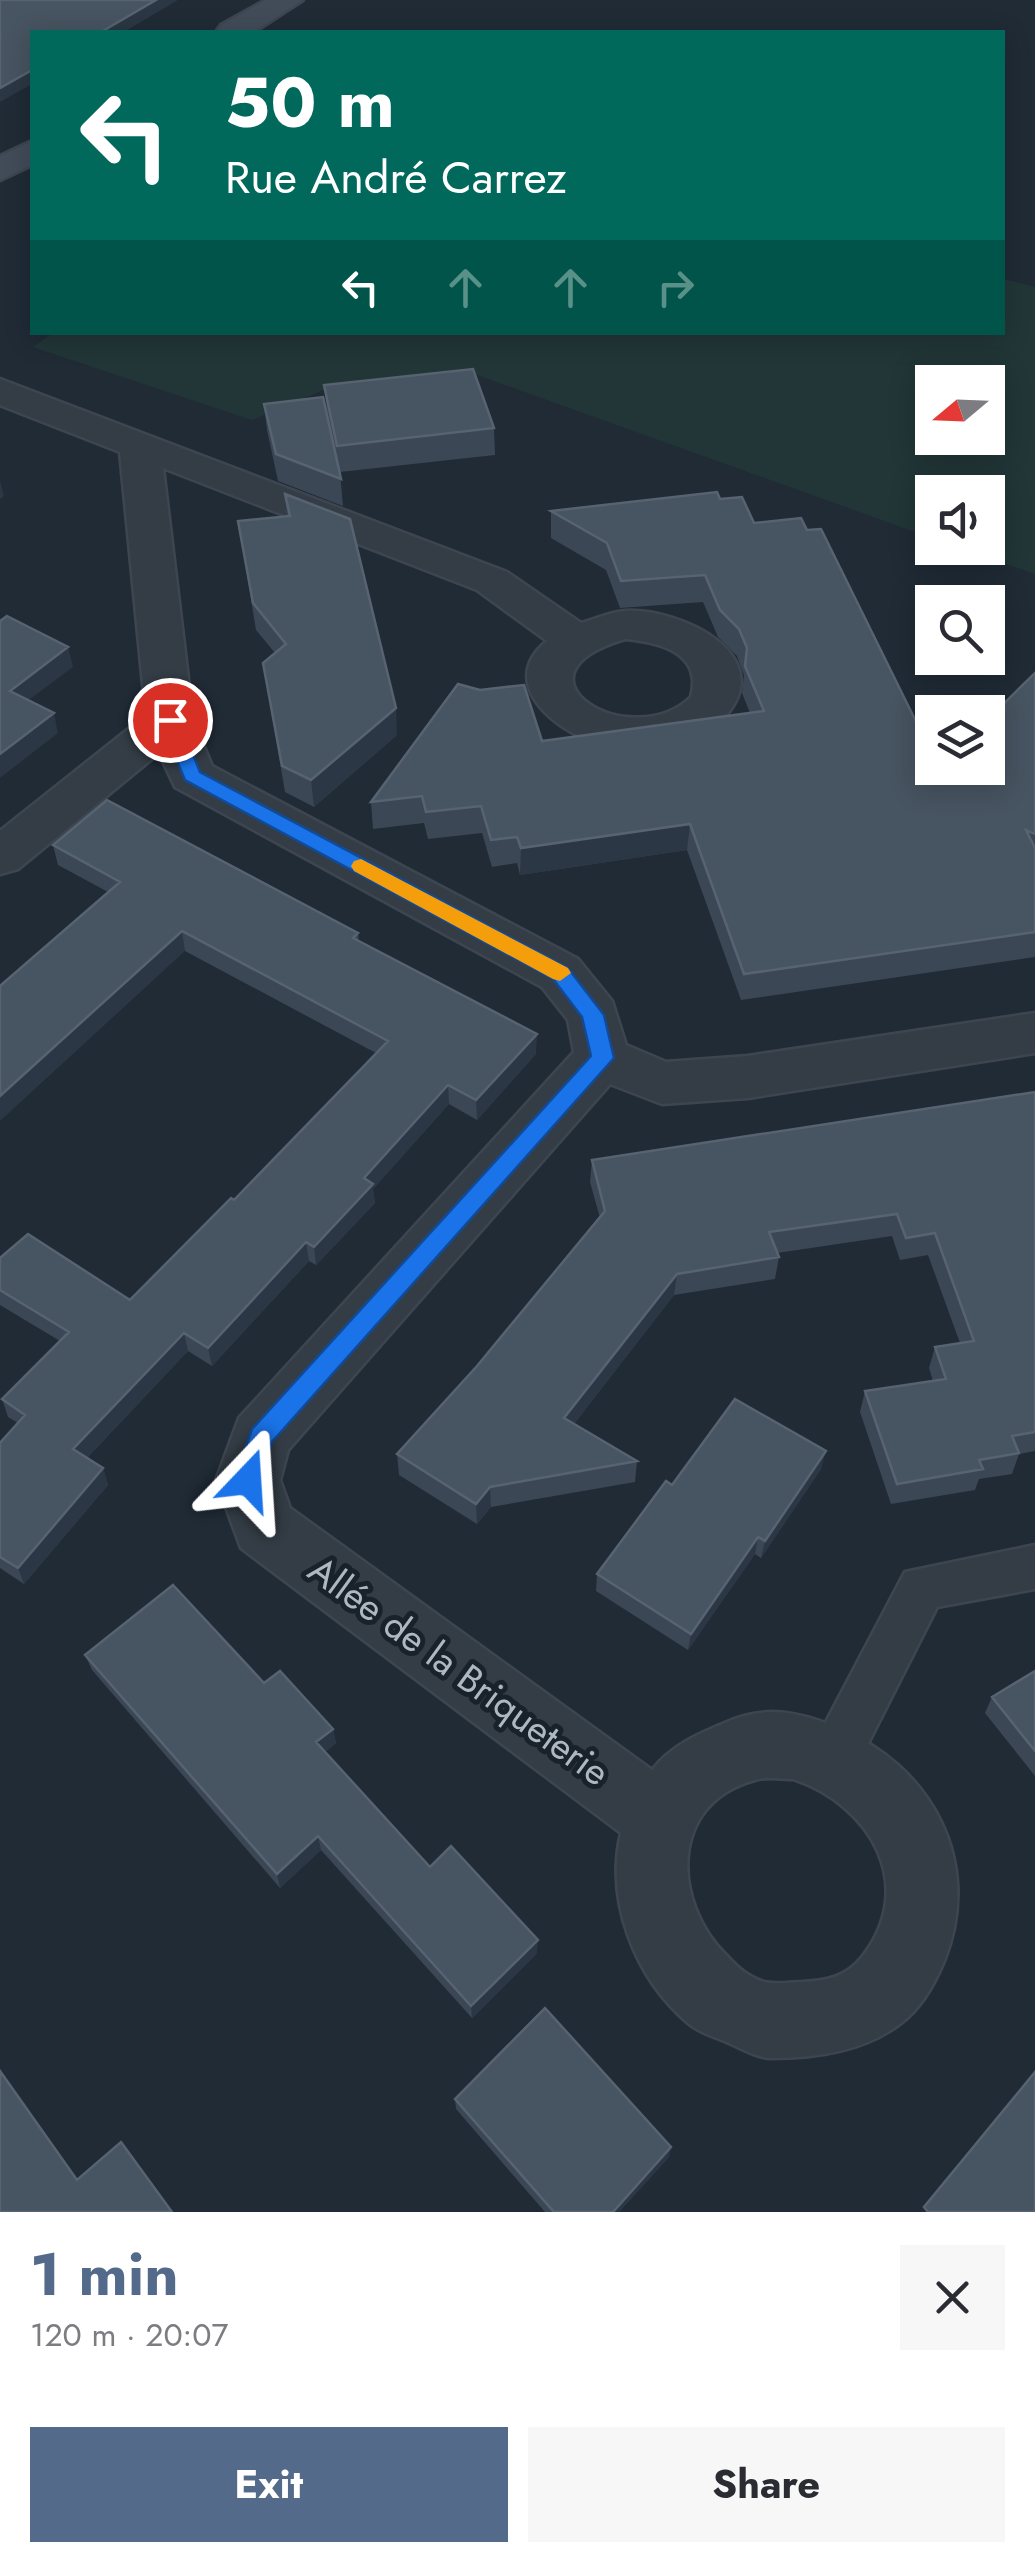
<!DOCTYPE html>
<meta charset="utf-8">
<style>
:root{--surface:#fff;--page:#f7f7f7;--text:#2b2b33;--muted:#7c7c81;--accent:#536a8a}
body{margin:0;font-family:Jost,sans-serif;background:var(--page);color:var(--text);height:100vh;display:flex;flex-direction:column;font-size:38px;white-space:nowrap}
*{box-sizing:border-box;margin:0}
p{font-size:32px;color:var(--muted)}
.icon{flex:none;width:55px;height:55px;fill:none;stroke:currentColor;stroke-width:2;stroke-linecap:round;stroke-linejoin:round}
.map{position:relative;height:2212px;overflow:hidden}
.drawer{display:flex;flex-direction:column;background:var(--surface);flex:1}
.drawer>*{flex:none}
.hud{position:absolute;left:30px;top:30px;width:975px;height:305px;border-radius:0px;box-shadow:0 5px 25px #0003;background:#00695c;color:#fff;overflow:hidden}
.needle{width:65px;rotate:251deg}
.tools{position:absolute;left:915px;top:365px;display:grid;gap:20px}
.tools a{display:grid;place-items:center;width:90px;height:90px;border-radius:0px;background:var(--surface);box-shadow:0 5px 25px #0003;font-size:50px}
.pin{position:absolute;display:grid;place-items:center;width:85px;height:85px;color:#fff;margin:-42px;border:5px solid #fff;border-radius:50%;box-shadow:0 2px 10px #0007}
.me{position:absolute;width:110px;margin:-55px;rotate:20deg;stroke-linejoin:round;filter:drop-shadow(0 0 8px #0008)}
.turn{display:flex;align-items:center;gap:35px;height:210px;padding:0 30px;font-size:45px}
.turn .icon{width:130px;height:130px;stroke-width:2.5}
.turn b{display:block;font-size:70px;line-height:85px}
.lanes{display:flex;align-items:center;height:95px;padding:0 30px;background:#0003;justify-content:center;gap:50px;direction:ltr}
.lanes .off{opacity:.35}
.round{display:grid;place-items:center;flex:none;width:105px;height:105px;border-radius:0px;background:var(--page)}
.head{display:flex;align-items:center;justify-content:space-between;height:170px;padding:0 30px}
h1{font-size:60px;font-weight:700;line-height:75px;color:var(--accent)}
.cta{display:flex;gap:20px;margin-top:auto;padding:20px 30px}
.cta a{flex:1;height:115px;border-radius:0px;background:var(--accent);color:#fff;font-size:40px;font-weight:700;line-height:115px;text-align:center}
.cta a+a{background:var(--page);color:var(--text)}
.map>svg:first-child{display:block}
.green{fill:#223637;fill-rule:evenodd}
.lines{fill:none;stroke-linecap:round;stroke-linejoin:round}
.lane-casing{stroke:#3d4650;stroke-width:5}
.street-casing{stroke:#3d4650;stroke-width:5}
.secondary-casing{stroke:#3d4650;stroke-width:5}
.lane{fill:#343d46;fill-rule:evenodd}
.street{fill:#343d46;fill-rule:evenodd}
.secondary{fill:#424c59;fill-rule:evenodd}
.wall{fill:#3b4755}
.shaded-wall{fill:#2b3744}
.building{fill:#475461;stroke:#576370;stroke-width:2.5}
.route{fill:#1a73e8;stroke:#114b97;stroke-width:2.5}
.slow{fill:#f59e0b}
.labels{text-anchor:middle;stroke-width:10;stroke-linejoin:round;paint-order:stroke}
.street-label{font-size:38px;fill:#aeb8c3;stroke:#19222b}
</style>
<div class="map">
<svg width="1035" height="2212" viewBox="0 0 1035 2212">
<rect width="100%" height="100%" fill="#202b36"/>
<path class="green" d="M 1003,279 L 1035,287 L 1035,574 L 960,548 L 988,548 L 988,492 L 932,492 L 932,538 L 472,373 L 337,384 L 252,420 L 33,347 L 54,332 L 1002,332 ZM 932,382 L 988,382 L 988,438 L 932,438 Z"/>
<g class="lines">
<defs>
<path id="lane" d="M 1035,1545 L 1035,1589 L 937,1607 L 852,1775 L 834,1783 L 816,1775 L 809,1758 L 816,1741 L 905,1572 Z"/>
<path id="street" d="M 0,379 L 507,572 L 581,623 C 595,619 611,612 625,611 C 681,608 784,657 721,721 C 712,731 699,734 687,738 C 664,746 644,750 620,748 C 572,745 489,688 547,641 L 477,590 L 163,468 L 193,720 L 212,766 L 578,959 L 612,1001 L 626,1045 L 666,1062 L 748,1056 L 1035,1013 L 1035,1053 L 748,1098 L 662,1104 L 610,1084 L 288,1450 L 280,1480 L 290,1508 L 652,1770 C 672,1745 698,1734 727,1722 C 766,1705 798,1712 836,1727 C 931,1765 984,1862 944,1961 C 935,1983 921,2008 901,2023 C 865,2051 817,2058 772,2058 C 758,2058 742,2049 729,2043 C 716,2037 699,2033 688,2023 C 635,1978 605,1901 621,1833 L 241,1548 L 216,1480 L 239,1418 L 574,1052 L 568,1020 L 542,987 L 175,787 L 159,753 L 18,869 L 0,874 L 0,831 L 146,715 L 120,452 L 0,405 ZM 625,639 C 660,642 703,653 691,697 C 631,755 500,676 625,639 ZM 793,1779 C 871,1805 918,1886 862,1957 C 846,1977 826,1981 802,1982 C 790,1982 775,1985 764,1982 C 748,1977 738,1968 727,1956 C 672,1903 668,1803 755,1780 C 766,1776 781,1779 793,1779 Z"/>
<path id="secondary" d="M 266,0 L 303,0 L 254,32 L 216,32 L 221,25 Z
M 32,141 L 32,165 L 0,180 L 0,156 Z"/>
</defs>
<use href="#lane" class="lane-casing"/>
<use href="#street" class="street-casing"/>
<use href="#secondary" class="secondary-casing"/>
<use href="#lane" class="lane"/>
<use href="#street" class="street"/>
<use href="#secondary" class="secondary"/>
</g>
<path class="wall" d="M 324,385 L 494,428 L 495,455 L 340,472 L 343,506 L 278,481 L 267,430 L 264,404 L 327,412 Z
M 285,494 L 397,735 L 314,807 L 285,792 L 263,663 L 275,653 L 256,630 L 238,521 L 287,516 Z
M 720,499 L 754,523 L 932,768 L 988,768 L 1035,673 L 1035,957 L 741,1000 L 687,850 L 520,875 L 517,863 L 492,867 L 482,833 L 428,839 L 424,823 L 373,829 L 371,802 L 542,741 L 750,713 L 742,693 L 744,675 L 737,656 L 718,637 L 703,602 L 620,608 L 606,570 L 551,538 L 551,511 Z
M 53,845 L 358,933 L 359,941 L 536,1054 L 477,1120 L 449,1104 L 373,1189 L 375,1203 L 316,1265 L 309,1261 L 212,1366 L 188,1351 L 87,1458 L 103,1468 L 108,1485 L 24,1584 L 0,1568 L 0,1443 L 18,1423 L 8,1417 L 2,1399 L 60,1341 L 0,1305 L 0,1258 L 130,1300 L 234,1200 L 376,1053 L 185,951 L 108,892 L 58,865 Z
M 1035,1092 L 1035,1451 L 1019,1454 L 1012,1474 L 979,1479 L 975,1490 L 891,1504 L 860,1412 L 865,1391 L 933,1381 L 929,1368 L 935,1347 L 960,1343 L 928,1255 L 900,1260 L 892,1236 L 777,1253 L 779,1257 L 775,1279 L 674,1295 L 574,1424 L 637,1461 L 635,1482 L 491,1507 L 477,1524 L 399,1475 L 397,1454 L 477,1366 L 600,1218 L 590,1182 L 592,1160 Z
M 821,1469 L 761,1558 L 755,1554 L 688,1650 L 596,1591 L 597,1574 L 672,1485 Z
M 85,1655 L 264,1683 L 333,1729 L 336,1743 L 325,1752 L 430,1867 L 537,1953 L 472,2018 L 321,1850 L 280,1888 L 92,1670 Z
M 1035,1671 L 1035,1776 L 985,1713 L 992,1697 Z
M 455,2099 L 669,2157 L 619,2212 L 545,2212 L 456,2109 Z"/>
<path class="shaded-wall" d="M 156,0 L 178,0 L 124,32 L 101,32 Z
M 32,70 L 32,84 L 0,102 L 0,88 Z
M 0,481 L 4,496 L 0,499 Z
M 68,647 L 73,667 L 14,711 L 10,691 Z
M 396,708 L 397,735 L 314,807 L 311,780 Z
M 54,713 L 58,733 L 0,778 L 0,754 Z
M 690,824 L 687,850 L 520,875 L 521,848 Z
M 182,931 L 185,951 L 0,1121 L 0,1096 Z
M 537,1034 L 536,1054 L 477,1120 L 476,1100 Z
M 448,1085 L 449,1104 L 373,1189 L 375,1203 L 316,1265 L 314,1247 L 364,1178 Z
M 306,1242 L 309,1261 L 212,1366 L 208,1348 Z
M 677,1274 L 674,1295 L 563,1438 L 564,1418 Z
M 184,1333 L 188,1351 L 79,1466 L 73,1449 Z
M 826,1451 L 821,1469 L 761,1558 L 765,1541 Z
M 103,1468 L 108,1485 L 24,1584 L 18,1568 Z
M 490,1487 L 491,1507 L 477,1524 L 476,1504 Z
M 758,1537 L 755,1554 L 688,1650 L 691,1634 Z
M 333,1729 L 336,1743 L 319,1757 L 316,1742 Z
M 318,1836 L 321,1850 L 280,1888 L 277,1874 Z
M 538,1940 L 537,1953 L 472,2018 L 471,2006 Z
M 671,2147 L 669,2157 L 619,2212 L 613,2212 Z"/>
<path class="building" d="M 0,0 L 156,0 L 101,32 L 32,32 L 32,70 L 0,88 Z
M 473,369 L 494,428 L 337,446 L 324,385 Z
M 323,397 L 341,479 L 276,454 L 264,404 Z
M 717,492 L 720,499 L 742,497 L 754,523 L 801,518 L 807,530 L 821,529 L 932,754 L 932,768 L 988,768 L 988,719 L 1035,673 L 1035,834 L 1026,830 L 1035,848 L 1035,932 L 744,974 L 690,824 L 521,848 L 517,837 L 491,840 L 481,806 L 426,812 L 422,796 L 371,802 L 458,684 L 480,690 L 524,685 L 542,741 L 764,711 L 745,666 L 747,648 L 739,629 L 720,610 L 705,575 L 621,581 L 607,543 L 551,511 Z
M 285,494 L 350,519 L 396,708 L 311,780 L 282,766 L 263,663 L 286,644 L 253,603 L 238,521 L 290,516 Z
M 7,616 L 68,647 L 10,691 L 54,713 L 0,754 L 0,621 Z
M 107,800 L 358,933 L 353,938 L 537,1034 L 476,1100 L 448,1085 L 364,1178 L 373,1184 L 314,1247 L 306,1242 L 208,1348 L 184,1333 L 73,1449 L 103,1468 L 18,1568 L 0,1557 L 0,1443 L 25,1415 L 2,1399 L 69,1332 L 0,1290 L 0,1258 L 28,1234 L 130,1300 L 231,1198 L 234,1200 L 388,1041 L 182,931 L 0,1096 L 0,986 L 120,882 L 53,845 Z
M 1035,1092 L 1035,1432 L 1012,1436 L 1019,1453 L 979,1460 L 983,1469 L 897,1484 L 865,1391 L 946,1379 L 935,1347 L 974,1341 L 935,1233 L 906,1238 L 897,1214 L 769,1232 L 779,1257 L 677,1274 L 564,1418 L 637,1461 L 490,1487 L 476,1504 L 397,1454 L 477,1366 L 605,1211 L 592,1160 Z
M 735,1399 L 826,1451 L 765,1541 L 758,1537 L 691,1634 L 597,1574 L 666,1481 L 672,1485 Z
M 173,1585 L 264,1683 L 280,1671 L 333,1729 L 316,1742 L 430,1867 L 451,1846 L 538,1940 L 471,2006 L 318,1836 L 277,1874 L 85,1655 Z
M 1035,1671 L 1035,1751 L 992,1697 Z
M 545,2008 L 671,2147 L 613,2212 L 554,2212 L 455,2099 Z
M 0,2071 L 77,2180 L 121,2142 L 172,2212 L 0,2212 Z
M 1035,2072 L 1035,2212 L 928,2212 L 924,2207 Z"/>
<path class="route" d="M 170,714 L 179,720 L 200,772 L 568,968 L 604,1015 L 614,1058 L 272,1442 L 257,1488 L 248,1491 L 238,1488 L 234,1480 L 252,1429 L 591,1056 L 582,1017 L 553,979 L 185,780 L 160,720 Z"/>
<path class="slow" d="M 361,859 L 568,968 L 571,973 L 560,981 L 553,979 L 354,871 L 351,866 L 354,861 Z"/>
<g class="labels">
<g class="street-label">
<text transform="translate(459 1671) rotate(36)" y="13">Allée de la Briqueterie</text>
</g>
</g>
</svg>
<div class="tools">
<a><svg class="needle" viewBox="-14 -14 28 28"><path d="M0-13l5 13h-10z" fill="#e53935"/><path d="M0 13l5-13h-10z" fill="#7c7c81"/></svg></a>
<a><svg class="icon" aria-label="sound" viewBox="0 0 24 24"><path d="M4 9h4l5-4v14l-5-4H4zM17 9q2 3 0 6"/></svg></a>
<a><svg class="icon" aria-label="search" viewBox="0 0 24 24"><circle cx="10" cy="10" r="6"/><path d="M15 15l6 6"/></svg></a>
<a><svg class="icon" aria-label="layers" viewBox="0 0 24 24"><path d="M12 4l9 5-9 5-9-5zM3 14l9 5 9-5"/></svg></a>
</div>
<div class="pin" style="left:170px;top:720px;background:#d93025"><svg class="icon" aria-label="arrive" viewBox="0 0 24 24"><path d="M6 21V4h12l-3 4 3 4H6"/></svg></div>
<svg class="me" style="left:248px;top:1480px" viewBox="-20 -20 40 40"><path d="M0-17L14 15 0 8-14 15z" fill="#1a73e8" stroke="#fff" stroke-width="4"/></svg>
<div class="hud">
<div class="turn"><svg class="icon" aria-label="left" viewBox="0 0 24 24"><path d="M17 20v-9H6M10 6l-5 5 5 5"/></svg><div><b>50 m</b>Rue André Carrez</div></div>
<div class="lanes"><svg class="icon" aria-label="left" viewBox="0 0 24 24"><path d="M17 20v-9H6M10 6l-5 5 5 5"/></svg><svg class="icon off" aria-label="ahead" viewBox="0 0 24 24"><path d="M12 20V5M6 11l6-6 6 6"/></svg><svg class="icon off" aria-label="ahead" viewBox="0 0 24 24"><path d="M12 20V5M6 11l6-6 6 6"/></svg><svg class="icon off" aria-label="right" viewBox="0 0 24 24"><path d="M7 20v-9h11M14 6l5 5-5 5"/></svg></div>
</div>
</div>
<section class="drawer">
<div class="head"><div><h1>1 min</h1><p>120 m · 20:07</p></div><a class="round"><svg class="icon" aria-label="close" viewBox="0 0 24 24"><path d="M6 6l12 12M18 6L6 18"/></svg></a></div>
<div class="cta"><a>Exit</a><a>Share</a></div>
</section>
